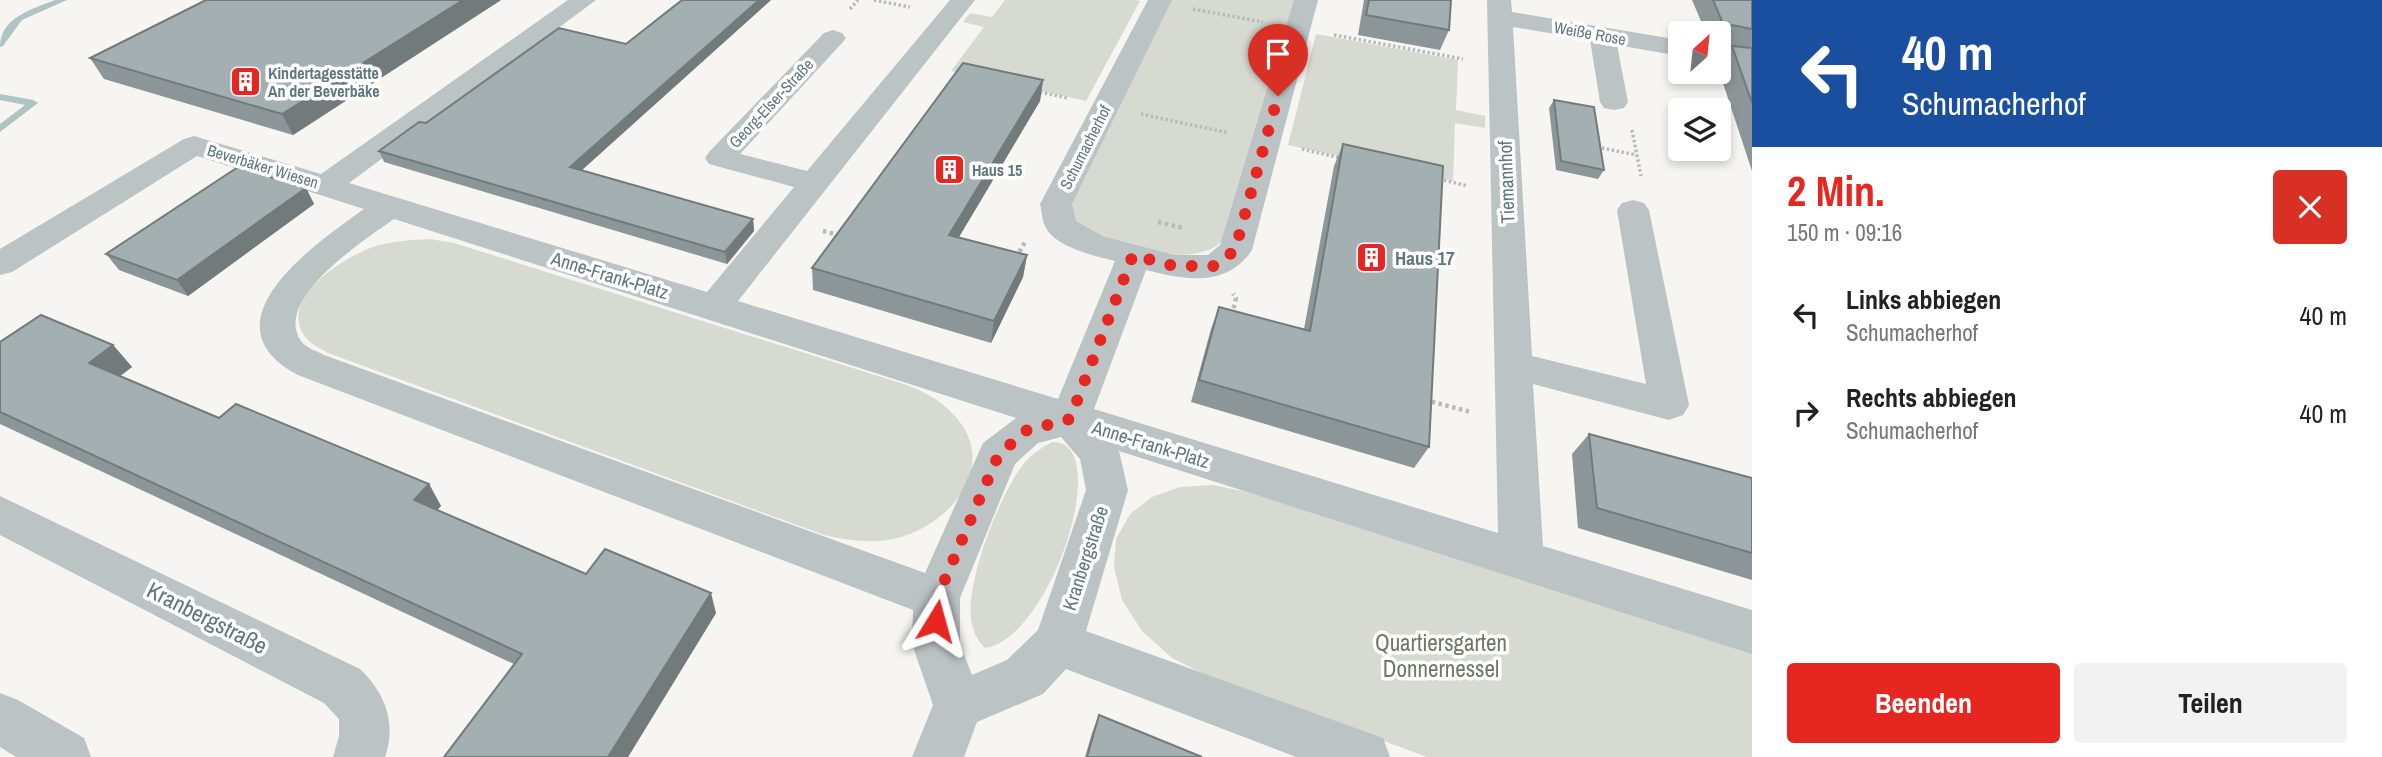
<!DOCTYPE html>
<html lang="de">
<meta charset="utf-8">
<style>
:root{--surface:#fff;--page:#f2f2f2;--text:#222;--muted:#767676;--accent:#e62721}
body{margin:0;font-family:"Archivo Narrow",sans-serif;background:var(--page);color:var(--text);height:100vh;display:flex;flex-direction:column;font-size:26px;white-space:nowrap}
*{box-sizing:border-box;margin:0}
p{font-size:23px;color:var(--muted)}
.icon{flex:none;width:38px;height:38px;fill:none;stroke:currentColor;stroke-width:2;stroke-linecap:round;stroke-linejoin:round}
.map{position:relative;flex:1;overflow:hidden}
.sheet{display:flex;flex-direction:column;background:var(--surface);width:630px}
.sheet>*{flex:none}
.banner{background:#1a4fa0;color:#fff;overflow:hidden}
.needle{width:46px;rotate:27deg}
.buttons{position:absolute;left:1668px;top:21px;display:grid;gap:14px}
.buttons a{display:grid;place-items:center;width:63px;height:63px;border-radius:7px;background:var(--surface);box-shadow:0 4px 10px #0003;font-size:35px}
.pin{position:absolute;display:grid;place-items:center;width:60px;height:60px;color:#fff;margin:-72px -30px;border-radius:50% 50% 50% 0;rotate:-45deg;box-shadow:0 0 7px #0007}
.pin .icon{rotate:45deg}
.me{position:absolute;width:77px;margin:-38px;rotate:8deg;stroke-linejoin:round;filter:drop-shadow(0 0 5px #0008)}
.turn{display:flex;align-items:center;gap:24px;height:147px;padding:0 35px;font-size:32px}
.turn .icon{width:91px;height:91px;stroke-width:2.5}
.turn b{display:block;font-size:49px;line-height:60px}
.round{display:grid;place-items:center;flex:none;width:74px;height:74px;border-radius:7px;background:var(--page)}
.summary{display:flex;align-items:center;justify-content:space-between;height:119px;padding:0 35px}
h1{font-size:42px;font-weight:700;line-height:52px;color:var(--accent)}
.action{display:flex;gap:14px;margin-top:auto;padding:14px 35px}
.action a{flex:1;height:80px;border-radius:7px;background:var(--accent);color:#fff;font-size:28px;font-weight:700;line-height:80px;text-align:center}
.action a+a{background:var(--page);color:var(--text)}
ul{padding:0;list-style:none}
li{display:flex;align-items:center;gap:21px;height:98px;padding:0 35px}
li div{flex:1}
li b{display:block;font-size:26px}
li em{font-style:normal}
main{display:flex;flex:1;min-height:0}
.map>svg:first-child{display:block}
.green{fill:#d6dad1}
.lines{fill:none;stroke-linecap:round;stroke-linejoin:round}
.stream{fill:#b1c4c4;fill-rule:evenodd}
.path-far1{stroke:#b6bbbd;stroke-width:3.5;stroke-dasharray:2.5 2.5;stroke-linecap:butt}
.path{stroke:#b6bbbd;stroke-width:4.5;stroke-dasharray:3.5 3.5;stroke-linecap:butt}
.minor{fill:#bcc3c5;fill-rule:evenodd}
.wall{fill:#8c9698}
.shaded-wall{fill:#727a7c}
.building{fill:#a3afb1;stroke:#727a7c;stroke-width:2}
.route{stroke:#e62721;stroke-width:12;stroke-dasharray:0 21.6}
.labels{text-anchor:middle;stroke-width:7;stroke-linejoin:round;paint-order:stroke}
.far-street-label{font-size:16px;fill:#60777d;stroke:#fff}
.far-poi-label{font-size:16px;font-weight:bold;fill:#60777d;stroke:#fff;text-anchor:start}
.street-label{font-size:19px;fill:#60777d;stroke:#fff}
.poi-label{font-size:19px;font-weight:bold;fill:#60777d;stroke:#fff;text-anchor:start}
.near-street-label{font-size:23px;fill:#60777d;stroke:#fff}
.near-park-label{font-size:23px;fill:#6c7a63;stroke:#fff}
</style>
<main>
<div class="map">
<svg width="1752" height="757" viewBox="0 0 1752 757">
<rect width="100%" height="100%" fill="#f6f5f2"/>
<path class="green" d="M 1005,0 L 1135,0 L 1140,1 L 1086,101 L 951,71 L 984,27 L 963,22 L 970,13 L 992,17 Z
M 1170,0 L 1295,0 L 1225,237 C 1203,272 1111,248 1083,228 C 1073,221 1070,210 1072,199 Z
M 1316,34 L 1458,60 L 1456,110 L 1485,116 L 1485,128 L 1455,123 L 1453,181 L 1288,145 Z
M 430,239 L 454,243 L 907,385 C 924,392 939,399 952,413 C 1003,464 950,527 893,539 C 870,544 847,540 824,535 L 328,353 C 322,349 314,346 309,341 C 271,301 345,256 376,246 C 394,241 412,240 430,239 Z
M 1052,442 C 1115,439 1052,638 985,648 C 978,641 974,634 972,624 C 963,586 1001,490 1026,461 C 1034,453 1042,447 1052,442 Z
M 1213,485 L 1247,492 L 1752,650 L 1752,757 L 1427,757 L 1210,677 L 1172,658 L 1142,631 L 1122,600 L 1114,567 L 1116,539 L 1130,514 L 1152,497 L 1180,487 Z"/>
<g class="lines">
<path class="stream" d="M 55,0 L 67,0 L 22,20 L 3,46 L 0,47 C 0,17 33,9 55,0 Z
M 0,94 L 33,100 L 38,103 L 0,132 L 0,124 L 25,105 L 0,100 Z"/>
<path class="path-far1" d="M 874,0 L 910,7
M 850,9 L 858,0
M 1193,9 L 1263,22
M 1334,35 L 1463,59
M 1035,91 L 1068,98
M 1141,114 L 1229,133
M 1632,130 L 1641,176
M 1597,147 L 1637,155
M 1302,149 L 1341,158
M 1439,179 L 1468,186"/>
<path class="path" d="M 1158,222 L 1184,228
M 823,231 L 842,236
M 1016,258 L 1025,242
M 1232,315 L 1236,298 L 1233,294
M 1425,400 L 1471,412"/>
<path class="minor" d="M 568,0 L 596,0 L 349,183 L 707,292 L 794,187 L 709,164 L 705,158 L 709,152 L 824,33 L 833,30 L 842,33 L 846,38 L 842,43 L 740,154 L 807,171 L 950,0 L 975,0 L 738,301 L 1058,399 L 1115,261 C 1095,256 1054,247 1045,226 C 1042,220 1042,211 1040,204 L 1148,0 L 1172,0 L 1072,204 L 1076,221 L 1102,236 L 1174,255 L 1208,255 L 1220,245 L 1294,0 L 1318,0 L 1252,250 C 1227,288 1184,280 1146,270 L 1094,409 L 1498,533 L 1487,0 L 1511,0 L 1512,12 L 1680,40 L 1680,56 L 1617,45 L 1628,102 L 1624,108 L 1614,110 L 1604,108 L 1600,102 L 1590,40 L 1513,27 L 1532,356 L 1646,384 L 1617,210 L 1622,203 L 1633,200 L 1644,203 L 1649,210 L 1689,405 L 1683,415 L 1669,420 L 1533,384 L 1543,546 L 1752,610 L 1752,654 L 1119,451 L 1128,490 L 1086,631 L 1383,738 L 1390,757 L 1296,757 L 1066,669 L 1043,694 L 977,722 L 964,757 L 912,757 L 933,705 L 912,644 L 913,610 L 298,375 C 200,323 316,243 364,209 L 197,156 L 12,272 L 0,275 L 0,249 L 184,139 L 194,136 L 204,139 L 321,174 ZM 394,219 L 1016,418 L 983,443 L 925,573 L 324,355 C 317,351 306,348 301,341 C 272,299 366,239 394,219 ZM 1061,437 L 1080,459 L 1086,490 L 1038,630 L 1007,660 L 972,675 L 960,644 L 960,598 L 1015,464 L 1038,443 Z
M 1718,47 L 1752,52 L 1752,68 L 1718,63 Z
M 0,496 L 360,669 C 385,693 397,723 385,757 L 333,757 L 339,736 L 339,719 L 324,703 L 0,535 Z
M 0,693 L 18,700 L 84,738 L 91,757 L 16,757 L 0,747 Z"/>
</g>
<path class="wall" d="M 501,0 L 293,135 L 104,79 L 90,58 Z
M 682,0 L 771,0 L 582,170 L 753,219 L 754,231 L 727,264 L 384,162 L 379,151 L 426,123 L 626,44 Z
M 1364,0 L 1451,0 L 1449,30 L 1440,50 L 1358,35 Z
M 1692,0 L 1752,0 L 1752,171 L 1718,68 L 1718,65 L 1731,47 L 1724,46 L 1718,54 L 1718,33 L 1706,33 Z
M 1043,80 L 1040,101 L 959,237 L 1027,255 L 1023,277 L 991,343 L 813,290 L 812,268 Z
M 1554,100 L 1604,170 L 1598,179 L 1556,170 L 1549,108 Z
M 1343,144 L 1429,447 L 1414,468 L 1191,402 L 1211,329 L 1219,307 L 1304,329 L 1334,166 Z
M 306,188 L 314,204 L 188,296 L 119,270 L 106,254 Z
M 0,342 L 113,345 L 132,367 L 120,376 L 219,418 L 429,484 L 441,506 L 437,510 L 586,574 L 716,613 L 628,757 L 444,757 L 514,664 L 0,424 Z
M 1589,434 L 1752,478 L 1752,580 L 1578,528 L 1572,454 Z
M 1099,715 L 1202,757 L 1085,757 L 1092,733 Z"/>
<path class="shaded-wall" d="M 463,0 L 501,0 L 293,135 L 282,114 Z
M 759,0 L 771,0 L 573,178 L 570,167 Z
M 1043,80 L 1040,101 L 947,257 L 949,235 Z
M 306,188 L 314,204 L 188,296 L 177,280 Z
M 753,219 L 754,231 L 727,264 L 725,252 Z
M 1027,255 L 1023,277 L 991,343 L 994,321 Z
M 113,345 L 132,367 L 108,385 L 89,363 Z
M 429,484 L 441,506 L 426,522 L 414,500 Z
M 711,593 L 716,613 L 628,757 L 608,757 Z"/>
<path class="building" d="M 206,0 L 463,0 L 282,114 L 90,58 Z
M 682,0 L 759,0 L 570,167 L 753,219 L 725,252 L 379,151 L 419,122 L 426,123 L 559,28 L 626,44 Z
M 1369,0 L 1451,0 L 1449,30 L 1366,15 Z
M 1713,0 L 1752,0 L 1752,29 L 1732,25 L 1729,28 L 1729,38 Z
M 1732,46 L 1752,48 L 1752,103 Z
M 963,63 L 1043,80 L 949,235 L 1027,255 L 994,321 L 812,268 Z
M 1554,100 L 1594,107 L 1604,170 L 1561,161 Z
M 1343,144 L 1443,166 L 1429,447 L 1199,380 L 1219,307 L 1310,331 Z
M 238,167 L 306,188 L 177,280 L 106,254 Z
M 41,315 L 113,345 L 89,363 L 219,418 L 236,404 L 429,484 L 414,500 L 586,574 L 605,549 L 711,593 L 608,757 L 444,757 L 522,654 L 0,412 L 0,342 Z
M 1589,434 L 1752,478 L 1752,553 L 1597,508 Z
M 1099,715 L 1202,757 L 1087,757 Z"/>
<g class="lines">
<path class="route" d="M 936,621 L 937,598 L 998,456 L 1025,431 L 1070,419 L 1133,255 L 1174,266 L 1216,266 L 1235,250 L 1278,96"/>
</g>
<defs>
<symbol id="building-square" viewBox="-11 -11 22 22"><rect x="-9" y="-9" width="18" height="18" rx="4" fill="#e62721" stroke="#fff"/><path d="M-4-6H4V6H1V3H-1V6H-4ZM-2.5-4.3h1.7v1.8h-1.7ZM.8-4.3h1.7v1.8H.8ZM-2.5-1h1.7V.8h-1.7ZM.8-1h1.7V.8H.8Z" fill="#fff"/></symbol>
</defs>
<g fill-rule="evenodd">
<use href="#building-square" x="228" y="64" width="35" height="35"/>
<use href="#building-square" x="932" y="152" width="35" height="35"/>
<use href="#building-square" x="1354" y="240" width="35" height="35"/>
</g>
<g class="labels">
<g class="far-street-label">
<text transform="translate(1590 33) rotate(10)" y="6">Weiße Rose</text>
<text transform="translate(771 103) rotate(-47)" y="6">Georg-Elser-Straße</text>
<text transform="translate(1085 147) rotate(-63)" y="6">Schumacherhof</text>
<text transform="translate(263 166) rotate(17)" y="6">Beverbäker Wiesen</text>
</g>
<g class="far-poi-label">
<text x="268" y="79">Kindertagesstätte<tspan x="268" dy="18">An der Beverbäke</tspan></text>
<text x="972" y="176">Haus 15</text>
</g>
<g class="street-label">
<text transform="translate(1506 182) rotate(-92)" y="7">Tiemannhof</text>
<text transform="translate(610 275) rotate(17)" y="7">Anne-Frank-Platz</text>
<text transform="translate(1151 444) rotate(17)" y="7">Anne-Frank-Platz</text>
<text transform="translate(1085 558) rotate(-72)" y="7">Kranbergstraße</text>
</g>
<g class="poi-label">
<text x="1395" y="265">Haus 17</text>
</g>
<g class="near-street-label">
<text transform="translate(207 618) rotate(27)" y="8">Kranbergstraße</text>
</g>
<g class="near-park-label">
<text x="1441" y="651">Quartiersgarten<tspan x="1441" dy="26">Donnernessel</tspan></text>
</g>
</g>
</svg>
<div class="buttons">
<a><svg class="needle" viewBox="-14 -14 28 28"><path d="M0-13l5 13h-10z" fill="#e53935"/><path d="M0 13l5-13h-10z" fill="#767676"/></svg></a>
<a><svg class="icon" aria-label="layers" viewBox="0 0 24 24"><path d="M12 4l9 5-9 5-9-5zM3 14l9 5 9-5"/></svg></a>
</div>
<div class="pin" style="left:1278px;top:96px;background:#d93025"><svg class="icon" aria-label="arrive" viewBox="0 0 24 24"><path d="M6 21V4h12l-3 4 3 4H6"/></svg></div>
<svg class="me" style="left:936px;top:621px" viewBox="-20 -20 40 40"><path d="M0-17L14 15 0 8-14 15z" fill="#e62721" stroke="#fff" stroke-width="4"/></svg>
</div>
<section class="sheet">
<div class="banner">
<div class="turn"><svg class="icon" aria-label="left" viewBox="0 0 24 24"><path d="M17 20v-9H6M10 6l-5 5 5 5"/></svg><div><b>40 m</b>Schumacherhof</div></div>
</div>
<div class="summary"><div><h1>2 Min.</h1><p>150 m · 09:16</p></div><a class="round" style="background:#d93025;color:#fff"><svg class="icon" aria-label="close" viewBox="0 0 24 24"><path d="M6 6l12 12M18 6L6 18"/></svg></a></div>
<ul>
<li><svg class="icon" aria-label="left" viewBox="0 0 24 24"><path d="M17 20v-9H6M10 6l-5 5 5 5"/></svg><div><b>Links abbiegen</b><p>Schumacherhof</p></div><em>40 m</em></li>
<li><svg class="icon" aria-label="right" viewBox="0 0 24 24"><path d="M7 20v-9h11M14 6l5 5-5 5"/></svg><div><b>Rechts abbiegen</b><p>Schumacherhof</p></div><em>40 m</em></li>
</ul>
<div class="action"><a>Beenden</a><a>Teilen</a></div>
</section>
</main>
